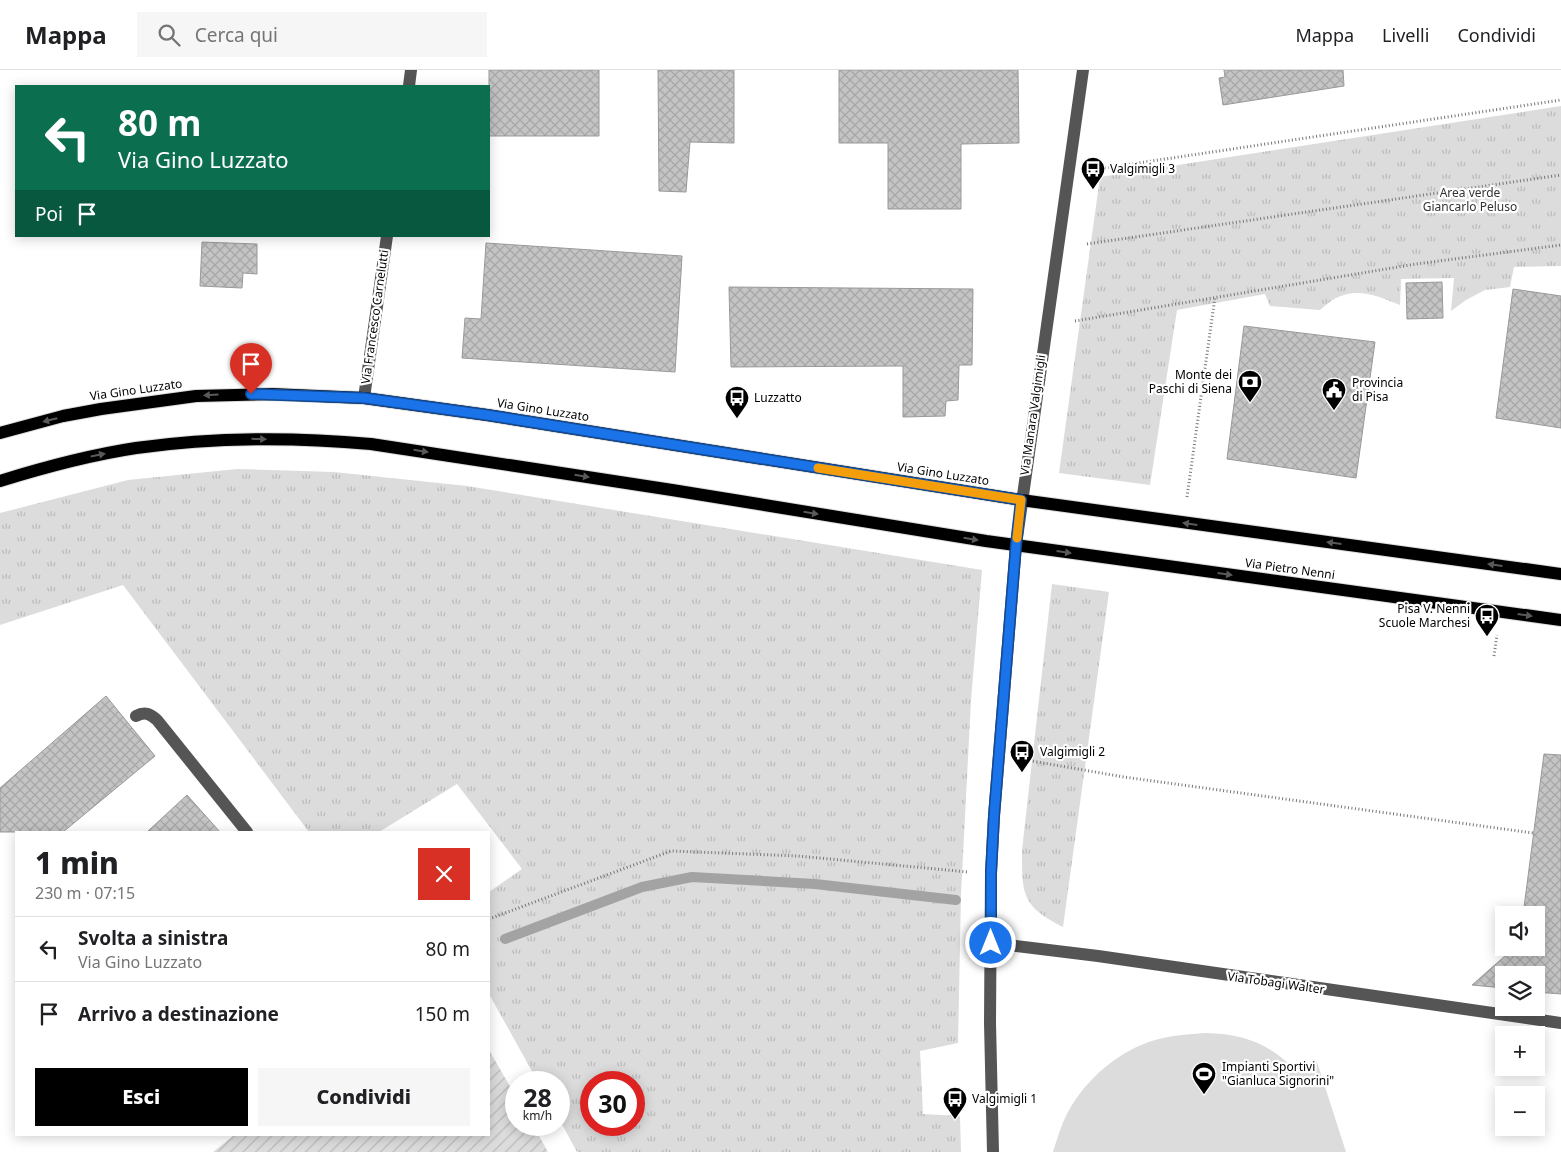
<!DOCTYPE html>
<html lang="it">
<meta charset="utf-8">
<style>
:root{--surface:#fff;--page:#f6f6f6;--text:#202124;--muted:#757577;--line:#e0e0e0;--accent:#000}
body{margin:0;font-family:"Noto Sans",sans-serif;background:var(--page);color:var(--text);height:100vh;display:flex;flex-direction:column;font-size:19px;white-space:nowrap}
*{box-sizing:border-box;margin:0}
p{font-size:16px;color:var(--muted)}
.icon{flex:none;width:28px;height:28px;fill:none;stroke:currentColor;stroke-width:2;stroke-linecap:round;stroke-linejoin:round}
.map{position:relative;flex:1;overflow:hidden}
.side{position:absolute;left:15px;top:761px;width:475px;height:305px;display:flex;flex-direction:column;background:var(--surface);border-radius:0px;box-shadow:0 2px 12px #0003}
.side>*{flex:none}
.top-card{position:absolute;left:15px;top:15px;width:475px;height:152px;border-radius:0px;box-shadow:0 2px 12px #0003;background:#0b6e4f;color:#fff;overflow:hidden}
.fabs{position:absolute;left:1495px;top:836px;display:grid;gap:10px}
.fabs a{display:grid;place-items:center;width:50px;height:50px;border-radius:0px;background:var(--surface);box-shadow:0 2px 12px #0003;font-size:25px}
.speed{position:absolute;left:505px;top:1001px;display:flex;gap:10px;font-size:25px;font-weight:700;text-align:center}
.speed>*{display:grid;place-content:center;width:65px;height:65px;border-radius:50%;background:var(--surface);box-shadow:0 2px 12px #0003;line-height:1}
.speed small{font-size:12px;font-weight:400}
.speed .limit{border:8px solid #d22;background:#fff;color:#111}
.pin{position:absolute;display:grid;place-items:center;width:42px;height:42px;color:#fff;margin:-51px -21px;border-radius:50% 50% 50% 0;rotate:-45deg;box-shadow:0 0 5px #0007}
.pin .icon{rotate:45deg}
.me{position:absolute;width:55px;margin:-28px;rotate:0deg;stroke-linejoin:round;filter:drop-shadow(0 0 4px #0008)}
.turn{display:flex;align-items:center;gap:18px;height:105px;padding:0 20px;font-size:22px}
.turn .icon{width:65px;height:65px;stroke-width:2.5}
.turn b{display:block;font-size:35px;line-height:42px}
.then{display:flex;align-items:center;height:48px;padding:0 20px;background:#0003;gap:10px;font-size:19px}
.round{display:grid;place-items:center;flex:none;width:52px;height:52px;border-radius:0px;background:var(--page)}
.overview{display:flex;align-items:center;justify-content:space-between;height:85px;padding:0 20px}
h1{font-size:30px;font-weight:800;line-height:38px}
.cta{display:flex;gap:10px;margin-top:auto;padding:10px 20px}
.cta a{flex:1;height:58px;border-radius:0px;background:var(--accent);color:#fff;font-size:20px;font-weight:800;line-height:58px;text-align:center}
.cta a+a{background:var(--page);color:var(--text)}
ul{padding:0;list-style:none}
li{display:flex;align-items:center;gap:15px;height:65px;padding:0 20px;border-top:1px solid var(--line)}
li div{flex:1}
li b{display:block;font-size:19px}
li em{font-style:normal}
header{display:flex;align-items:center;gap:30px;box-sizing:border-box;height:70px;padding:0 25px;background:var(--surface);border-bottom:1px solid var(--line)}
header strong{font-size:24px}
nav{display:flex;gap:28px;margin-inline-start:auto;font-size:18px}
.search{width:350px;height:45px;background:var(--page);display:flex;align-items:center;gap:12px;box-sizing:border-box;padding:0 18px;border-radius:0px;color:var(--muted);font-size:19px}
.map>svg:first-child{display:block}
.grass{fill:url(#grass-tufts);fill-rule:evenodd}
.garden{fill:url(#garden-furrows)}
.pitch{fill:#dcdcdc}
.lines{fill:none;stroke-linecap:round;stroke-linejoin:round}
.stream{stroke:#a3a3a3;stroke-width:10}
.building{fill:url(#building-cross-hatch);stroke:#999}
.major-casing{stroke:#dbdbdb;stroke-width:14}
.path{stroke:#777;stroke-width:3;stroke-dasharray:1 2.5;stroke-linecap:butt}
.minor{stroke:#555;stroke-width:12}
.major{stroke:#000;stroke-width:12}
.oneway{fill:#595959}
.route-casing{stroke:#114b97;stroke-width:12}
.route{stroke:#1a73e8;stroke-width:9}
.slow{stroke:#f59e0b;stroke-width:9}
.labels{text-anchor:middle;stroke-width:4.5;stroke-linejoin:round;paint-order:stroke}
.poi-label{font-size:12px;fill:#000;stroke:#fff;text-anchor:start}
.park-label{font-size:12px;fill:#333;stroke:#fff}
.street-label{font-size:12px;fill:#000;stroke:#fff}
</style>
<header>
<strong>Mappa</strong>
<div class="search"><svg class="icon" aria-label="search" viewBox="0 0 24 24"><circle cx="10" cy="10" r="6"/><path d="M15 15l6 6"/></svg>Cerca qui</div>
<nav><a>Mappa</a><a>Livelli</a><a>Condividi</a></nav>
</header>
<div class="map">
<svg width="1561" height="1082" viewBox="0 0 1561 1082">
<defs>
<pattern id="grass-tufts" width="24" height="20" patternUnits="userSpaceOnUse" patternTransform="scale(1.25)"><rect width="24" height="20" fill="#dcdcdc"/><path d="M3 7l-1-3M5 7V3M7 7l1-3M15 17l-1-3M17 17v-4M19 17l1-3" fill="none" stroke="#bbb"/></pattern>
<pattern id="garden-furrows" width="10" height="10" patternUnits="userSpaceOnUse" patternTransform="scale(1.25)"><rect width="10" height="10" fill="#dcdcdc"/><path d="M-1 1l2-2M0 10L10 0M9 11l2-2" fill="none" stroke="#bbb"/></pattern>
<pattern id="building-cross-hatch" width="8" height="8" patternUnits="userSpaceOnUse" patternTransform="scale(1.25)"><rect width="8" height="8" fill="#c4c4c4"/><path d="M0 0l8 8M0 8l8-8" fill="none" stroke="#a7a7a7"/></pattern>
</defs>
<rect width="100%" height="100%" fill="#fff"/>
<path class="grass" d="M 1561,36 L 1561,196 L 1514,197 L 1510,217 L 1485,220 L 1466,230 L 1451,241 L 1454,208 L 1401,209 L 1400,235 C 1378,226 1358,217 1336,228 C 1330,231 1325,236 1320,240 L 1270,236 L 1265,224 L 1177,240 L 1150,415 L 1059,403 L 1100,107 Z
M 237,399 L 334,402 L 467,416 L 982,500 L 971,630 L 961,824 L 958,973 L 920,981 L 923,1044 L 960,1046 L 961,1082 L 577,1082 L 559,1049 L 559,1012 L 538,1012 L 489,924 L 489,822 L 522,799 L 457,714 L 379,762 L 309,762 L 123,515 L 0,555 L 0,443 L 128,410 ZM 591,1012 L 634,1012 L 634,1055 L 591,1055 Z
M 1052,514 L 1109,522 L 1063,857 C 1021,836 1022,824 1022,780 Z"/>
<path class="garden" d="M 489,980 L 516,1027 L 516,1055 L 533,1055 L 548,1082 L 213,1082 L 234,1065 L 489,1065 Z"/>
<path class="pitch" d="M 1206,963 C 1243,964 1269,973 1295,1000 L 1317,992 L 1346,1082 L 1053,1082 C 1058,1066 1063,1049 1072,1035 C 1092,1003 1126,976 1163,968 C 1177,965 1191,964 1206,963 Z"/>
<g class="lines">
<path class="stream" d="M 505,869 L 642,817 L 692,807 L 815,814 L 956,830"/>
</g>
<path class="building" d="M 489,0 L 599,0 L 599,66 L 489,66 Z
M 658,0 L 734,0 L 734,73 L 690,72 L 686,122 L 659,121 Z
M 839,0 L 1018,0 L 1019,73 L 961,74 L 961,139 L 888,139 L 888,73 L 839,73 Z
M 1224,0 L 1343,0 L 1344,16 L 1223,35 L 1219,8 L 1225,7 Z
M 202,172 L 257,174 L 257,204 L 243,203 L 242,218 L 200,216 Z
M 486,173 L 682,186 L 675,302 L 462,288 L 465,248 L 481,249 Z
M 1442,212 L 1443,248 L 1407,249 L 1406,213 Z
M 729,217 L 973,219 L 972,295 L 959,295 L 958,330 L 946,331 L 945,346 L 903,347 L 903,296 L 731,297 Z
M 1513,219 L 1561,226 L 1561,358 L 1496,348 Z
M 1244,256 L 1375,272 L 1356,408 L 1227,389 Z
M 106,626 L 155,686 L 63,762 L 0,762 L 0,718 Z
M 1544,684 L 1561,685 L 1561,924 L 1536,922 L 1536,905 L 1504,905 L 1504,918 L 1472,915 L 1514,878 L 1536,878 L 1536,845 L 1523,845 Z
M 187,725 L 220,762 L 147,762 Z"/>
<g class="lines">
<defs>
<path id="major" d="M 0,363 L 63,346 L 101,339 L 196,326 L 272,324 L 364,328 L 487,345 L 1021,430 L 1561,504
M 0,411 C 45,397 90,385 136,378 C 214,367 293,367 371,374 L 672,420 L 986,471 L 1561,550"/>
</defs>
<use href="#major" class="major-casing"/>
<path class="path" d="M 1098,99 L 1561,30
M 1087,174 L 1561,105
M 1075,251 L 1416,194 L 1561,175
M 1187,427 L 1215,227
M 1494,586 L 1497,565
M 1026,690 L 1124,707 L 1533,763
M 489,849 L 671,781 L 798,786 L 968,802"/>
<path class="minor" d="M 409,16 L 411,0
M 364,328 L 387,166
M 136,646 C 145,641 150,644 157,650 L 247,762
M 991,873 L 1098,886 L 1561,953
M 993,1082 L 990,953 L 991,803 L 994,746 L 1016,475 L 1083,0"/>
<use href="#major" class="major"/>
</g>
<defs><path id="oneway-solid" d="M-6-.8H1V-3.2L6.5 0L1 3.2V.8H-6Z" transform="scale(1.25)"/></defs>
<g class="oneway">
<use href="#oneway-solid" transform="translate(211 325) rotate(177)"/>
<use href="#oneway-solid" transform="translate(50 350) rotate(166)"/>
<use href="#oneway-solid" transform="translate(259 369) rotate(1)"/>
<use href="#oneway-solid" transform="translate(421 381) rotate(9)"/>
<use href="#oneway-solid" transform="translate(98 385) rotate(-11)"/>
<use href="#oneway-solid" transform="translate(582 406) rotate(9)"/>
<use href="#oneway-solid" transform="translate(811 443) rotate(9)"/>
<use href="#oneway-solid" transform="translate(1190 454) rotate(-172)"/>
<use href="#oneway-solid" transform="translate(971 469) rotate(9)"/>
<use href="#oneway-solid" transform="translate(1334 473) rotate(-173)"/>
<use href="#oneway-solid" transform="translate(1064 482) rotate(8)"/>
<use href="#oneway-solid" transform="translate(1495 495) rotate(-172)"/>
<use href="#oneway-solid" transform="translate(1225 504) rotate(8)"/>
<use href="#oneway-solid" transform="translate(1525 545) rotate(8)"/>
</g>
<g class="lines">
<defs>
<path id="route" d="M 251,324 L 364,328 L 487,345 L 1021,430 L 1016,475 L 994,746 L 991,803 L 991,873"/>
</defs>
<use href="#route" class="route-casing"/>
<use href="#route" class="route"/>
<path class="slow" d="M 818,398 L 1021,430 L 1017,468"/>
</g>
<defs>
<symbol id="bus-pin" viewBox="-11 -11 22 30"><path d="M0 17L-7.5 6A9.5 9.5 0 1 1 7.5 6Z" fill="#000" stroke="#fff"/><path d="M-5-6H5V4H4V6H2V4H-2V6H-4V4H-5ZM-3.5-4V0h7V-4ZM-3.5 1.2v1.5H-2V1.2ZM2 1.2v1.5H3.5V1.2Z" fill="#fff"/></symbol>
<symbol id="bank-pin" viewBox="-11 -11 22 30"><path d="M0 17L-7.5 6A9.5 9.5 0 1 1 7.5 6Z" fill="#000" stroke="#fff"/><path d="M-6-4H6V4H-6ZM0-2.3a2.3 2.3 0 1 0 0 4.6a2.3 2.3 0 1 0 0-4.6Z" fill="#fff"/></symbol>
<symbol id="civic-pin" viewBox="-11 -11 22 30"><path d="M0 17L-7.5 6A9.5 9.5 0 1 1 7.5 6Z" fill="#000" stroke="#fff"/><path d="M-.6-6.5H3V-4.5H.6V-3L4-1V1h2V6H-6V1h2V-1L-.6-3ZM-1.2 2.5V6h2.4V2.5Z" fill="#fff"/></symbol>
<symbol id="stadium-pin" viewBox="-11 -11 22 30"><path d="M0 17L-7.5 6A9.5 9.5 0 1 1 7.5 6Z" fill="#000" stroke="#fff"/><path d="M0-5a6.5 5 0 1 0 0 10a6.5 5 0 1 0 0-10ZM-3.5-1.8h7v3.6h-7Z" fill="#fff"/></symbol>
</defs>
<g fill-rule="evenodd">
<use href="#bus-pin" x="1079" y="85" width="28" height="38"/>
<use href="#bank-pin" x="1236" y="298" width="28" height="38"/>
<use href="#civic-pin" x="1320" y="306" width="28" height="38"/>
<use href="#bus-pin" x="723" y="314" width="28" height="38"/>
<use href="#bus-pin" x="1473" y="532" width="28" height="38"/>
<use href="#bus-pin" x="1008" y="668" width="28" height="38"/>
<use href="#stadium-pin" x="1190" y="990" width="28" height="38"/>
<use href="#bus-pin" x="941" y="1015" width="28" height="38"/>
</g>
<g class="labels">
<g class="poi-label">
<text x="1110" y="103">Valgimigli 3</text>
<text x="1232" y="309" text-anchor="end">Monte dei<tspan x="1232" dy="14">Paschi di Siena</tspan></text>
<text x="1352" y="317">Provincia<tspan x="1352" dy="14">di Pisa</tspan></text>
<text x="754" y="332">Luzzatto</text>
<text x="1470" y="543" text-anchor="end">Pisa V. Nenni<tspan x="1470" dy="14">Scuole Marchesi</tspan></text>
<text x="1040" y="686">Valgimigli 2</text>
<text x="1222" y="1001">Impianti Sportivi<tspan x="1222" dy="14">"Gianluca Signorini"</tspan></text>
<text x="972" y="1033">Valgimigli 1</text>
</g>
<g class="park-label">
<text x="1470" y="127">Area verde<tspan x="1470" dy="14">Giancarlo Peluso</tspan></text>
</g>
<g class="street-label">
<text transform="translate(375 247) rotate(-82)" y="4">Via Francesco Carnelutti</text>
<text transform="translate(136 320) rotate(-8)" y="4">Via Gino Luzzato</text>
<text transform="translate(543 340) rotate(9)" y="4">Via Gino Luzzato</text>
<text transform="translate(1033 345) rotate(-82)" y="4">Via Manara Valgimigli</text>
<text transform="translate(943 404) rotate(9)" y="4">Via Gino Luzzato</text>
<text transform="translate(1290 499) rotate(8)" y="4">Via Pietro Nenni</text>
<text transform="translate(1276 913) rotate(8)" y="4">Via Tobagi Walter</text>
</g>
</g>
</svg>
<div class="fabs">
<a><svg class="icon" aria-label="sound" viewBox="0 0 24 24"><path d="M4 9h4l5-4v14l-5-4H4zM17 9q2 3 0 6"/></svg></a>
<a><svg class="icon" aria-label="layers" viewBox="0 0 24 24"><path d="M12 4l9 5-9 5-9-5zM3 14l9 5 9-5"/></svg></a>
<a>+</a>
<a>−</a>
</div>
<div class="speed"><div>28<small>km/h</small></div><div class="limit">30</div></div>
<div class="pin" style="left:251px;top:324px;background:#d93025"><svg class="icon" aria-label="arrive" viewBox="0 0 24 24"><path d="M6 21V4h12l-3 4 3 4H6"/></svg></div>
<svg class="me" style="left:991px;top:873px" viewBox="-20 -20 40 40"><circle r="17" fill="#1a73e8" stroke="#fff" stroke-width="3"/><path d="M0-11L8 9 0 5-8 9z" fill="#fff"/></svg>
<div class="top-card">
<div class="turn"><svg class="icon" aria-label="left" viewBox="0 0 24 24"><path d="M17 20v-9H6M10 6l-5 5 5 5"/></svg><div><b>80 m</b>Via Gino Luzzato</div></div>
<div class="then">Poi<svg class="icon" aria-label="arrive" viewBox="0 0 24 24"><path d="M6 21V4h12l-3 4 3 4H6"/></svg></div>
</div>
<section class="side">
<div class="overview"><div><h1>1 min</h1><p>230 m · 07:15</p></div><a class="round" style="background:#d93025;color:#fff"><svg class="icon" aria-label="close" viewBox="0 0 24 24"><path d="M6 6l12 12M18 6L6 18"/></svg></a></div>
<ul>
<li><svg class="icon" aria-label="left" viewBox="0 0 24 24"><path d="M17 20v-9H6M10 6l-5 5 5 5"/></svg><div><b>Svolta a sinistra</b><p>Via Gino Luzzato</p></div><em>80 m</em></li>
<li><svg class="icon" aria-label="arrive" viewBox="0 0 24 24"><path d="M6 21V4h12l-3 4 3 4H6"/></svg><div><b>Arrivo a destinazione</b></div><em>150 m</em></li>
</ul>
<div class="cta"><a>Esci</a><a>Condividi</a></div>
</section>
</div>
